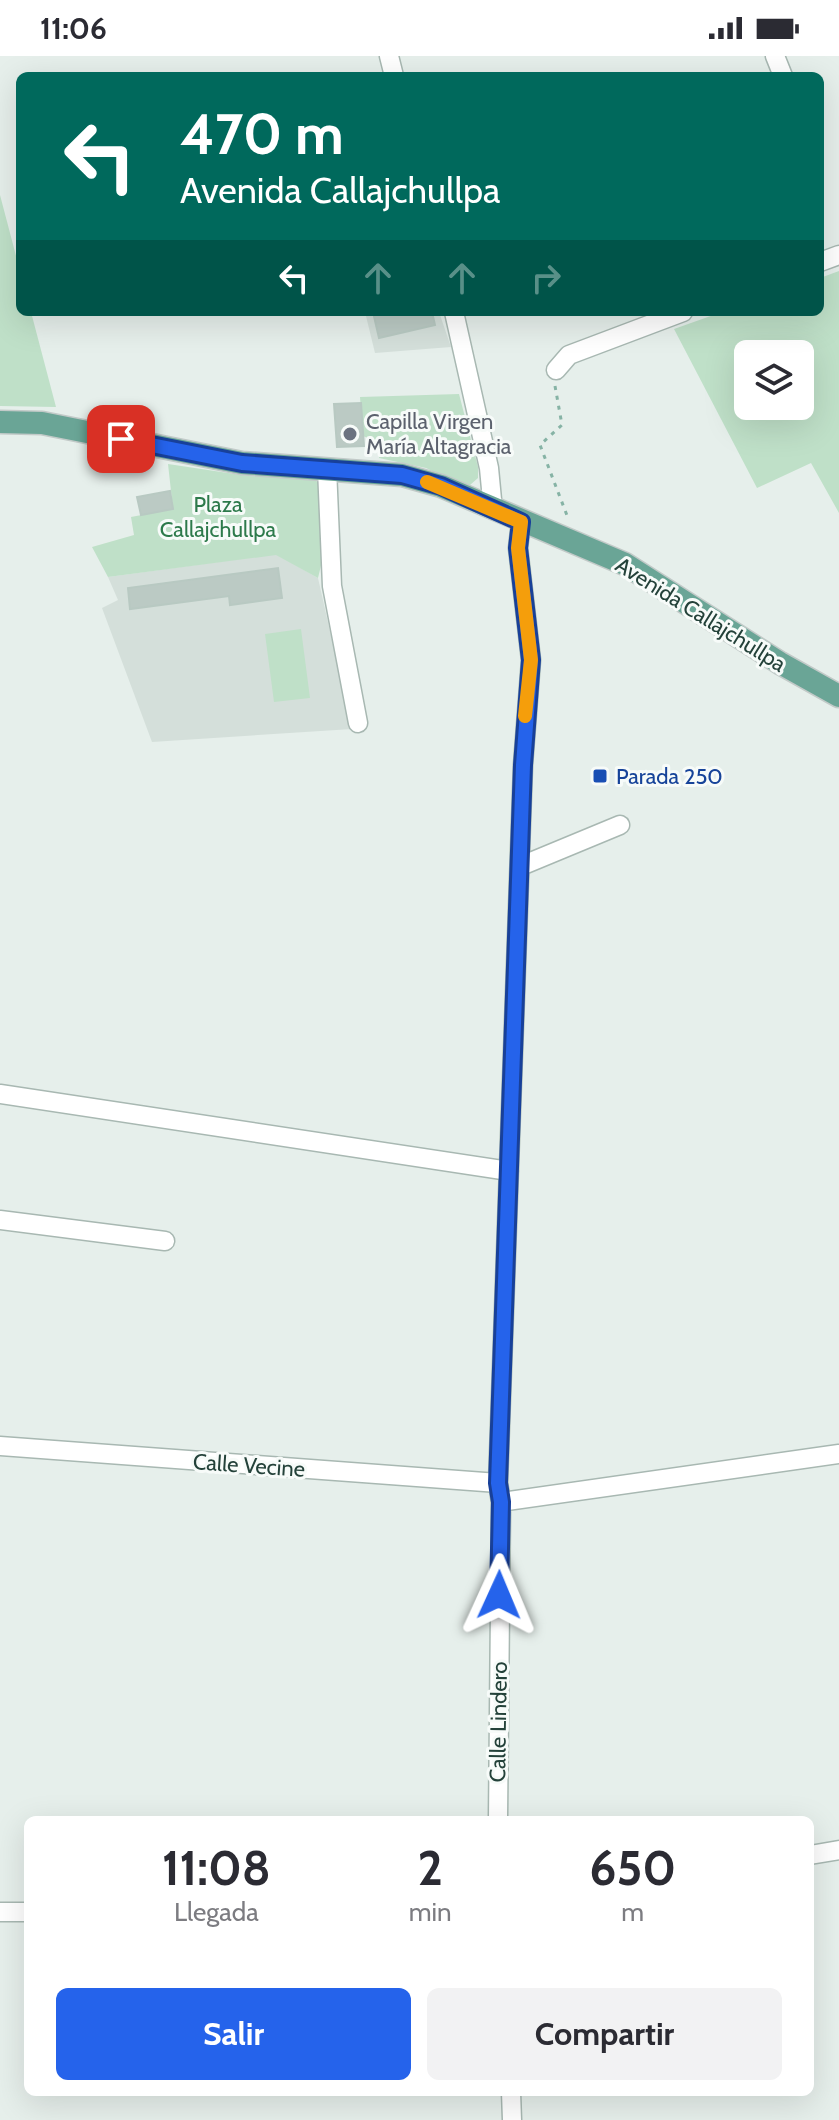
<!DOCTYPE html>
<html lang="es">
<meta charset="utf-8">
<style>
:root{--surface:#fff;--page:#f2f2f3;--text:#2b2b33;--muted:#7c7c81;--accent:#2563eb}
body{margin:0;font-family:Cabin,sans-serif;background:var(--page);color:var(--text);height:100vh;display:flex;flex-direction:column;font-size:30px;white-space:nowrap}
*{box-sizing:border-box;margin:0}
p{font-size:26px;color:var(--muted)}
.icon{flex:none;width:44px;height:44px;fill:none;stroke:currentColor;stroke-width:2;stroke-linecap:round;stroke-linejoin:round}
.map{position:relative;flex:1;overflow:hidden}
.drawer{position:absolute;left:24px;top:1760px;width:790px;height:280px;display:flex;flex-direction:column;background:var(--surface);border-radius:12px;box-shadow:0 8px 32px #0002}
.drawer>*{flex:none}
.guide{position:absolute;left:16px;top:16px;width:808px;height:244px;border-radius:12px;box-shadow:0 8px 32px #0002;background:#00695c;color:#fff;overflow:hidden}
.controls{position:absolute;left:734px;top:284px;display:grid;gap:16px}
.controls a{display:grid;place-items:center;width:80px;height:80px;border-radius:12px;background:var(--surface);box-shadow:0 8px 32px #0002;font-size:40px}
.pin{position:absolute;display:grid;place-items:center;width:68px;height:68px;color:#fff;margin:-34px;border-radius:16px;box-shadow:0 4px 12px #0006}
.me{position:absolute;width:88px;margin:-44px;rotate:1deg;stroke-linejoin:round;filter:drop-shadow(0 0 6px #0008)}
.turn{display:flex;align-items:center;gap:28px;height:168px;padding:0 32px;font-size:36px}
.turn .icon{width:104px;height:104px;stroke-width:2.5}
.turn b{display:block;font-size:56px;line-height:68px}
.lanes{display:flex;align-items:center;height:76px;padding:0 32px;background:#0003;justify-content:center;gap:40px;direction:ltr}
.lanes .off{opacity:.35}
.eta{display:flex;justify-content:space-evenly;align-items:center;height:136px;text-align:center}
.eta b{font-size:48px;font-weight:700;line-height:56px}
.button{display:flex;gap:16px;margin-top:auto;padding:16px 32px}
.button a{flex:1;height:92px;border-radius:12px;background:var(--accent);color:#fff;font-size:32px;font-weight:700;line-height:92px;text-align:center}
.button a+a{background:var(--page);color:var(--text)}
.status{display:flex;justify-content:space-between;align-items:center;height:56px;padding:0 40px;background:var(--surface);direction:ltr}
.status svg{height:22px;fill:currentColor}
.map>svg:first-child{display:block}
.built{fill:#d4dfda}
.green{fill:#bfe0c8;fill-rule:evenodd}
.building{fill:#bbcac4;stroke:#b8c9c2;stroke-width:2}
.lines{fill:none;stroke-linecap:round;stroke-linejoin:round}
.minor-casing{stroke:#a8b8b2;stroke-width:21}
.major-casing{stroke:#c2cac8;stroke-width:25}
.path{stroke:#86b3a5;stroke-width:3;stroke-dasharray:4 6;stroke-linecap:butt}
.minor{stroke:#fff;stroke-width:18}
.major{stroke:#6aa596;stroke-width:22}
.route-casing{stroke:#184099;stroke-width:20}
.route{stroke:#2563eb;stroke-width:14}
.slow{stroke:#f59e0b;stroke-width:14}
.worship-dot{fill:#6b7280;stroke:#f7fbf9;stroke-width:3}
.transit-dot{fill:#1a4fb4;stroke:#f7fbf9;stroke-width:3}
.labels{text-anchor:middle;stroke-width:6;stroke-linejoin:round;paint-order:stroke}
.worship-label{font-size:22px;fill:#5b616d;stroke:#f7fbf9;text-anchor:start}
.park-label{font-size:22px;fill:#2d7a4b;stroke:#f7fbf9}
.street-label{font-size:22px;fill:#24423a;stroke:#f7fbf9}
.transit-label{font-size:22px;fill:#164399;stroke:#f7fbf9;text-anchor:start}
</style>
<div class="status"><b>11:06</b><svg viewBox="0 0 49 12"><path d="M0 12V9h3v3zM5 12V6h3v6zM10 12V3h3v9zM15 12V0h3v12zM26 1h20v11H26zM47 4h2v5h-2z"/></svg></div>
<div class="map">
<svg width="839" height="2064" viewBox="0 0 839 2064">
<rect width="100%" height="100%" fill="#e6efeb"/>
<path class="built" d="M 365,256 L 439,256 L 451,291 L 375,297 Z
M 276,498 L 318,522 L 352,673 L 152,686 L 102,552 L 118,544 L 108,521 Z"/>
<path class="green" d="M 0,139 L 20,215 L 20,256 L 31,256 L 56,351 L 0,350 Z
M 839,215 L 839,457 L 811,407 L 757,432 L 674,273 L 722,256 L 820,256 L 820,222 ZM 748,298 L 800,298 L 800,350 L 748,350 Z
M 459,338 L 478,411 L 478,422 L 470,429 L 459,428 L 426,412 L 379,402 L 379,387 L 363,380 L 360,341 Z
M 168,408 L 248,420 L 310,421 L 321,428 L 324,497 L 318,522 L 276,499 L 108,521 L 92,491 L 134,479 L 131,461 L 173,453 Z
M 301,573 L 310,642 L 274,646 L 265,578 Z"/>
<path class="building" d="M 373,256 L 432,256 L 435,269 L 379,282 Z
M 361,347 L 364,390 L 337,391 L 334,348 Z
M 170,435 L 173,453 L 141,459 L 137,441 Z
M 278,512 L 282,542 L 230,549 L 229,540 L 130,553 L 128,532 Z"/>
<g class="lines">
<defs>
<path id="minor" d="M 389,0 L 394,20
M 775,0 L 783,20
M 820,206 L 839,199
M 454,256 L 489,412 L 493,454
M 556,314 L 569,299 L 683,256
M 327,412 L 332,530 L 358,667
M 521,810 L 620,769
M 0,1038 L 509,1115
M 0,1164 L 165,1185
M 0,1390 L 498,1427
M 501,1446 L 839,1398
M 498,1764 L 501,1446 L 498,1427 L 523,709 L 531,604 L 518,492 L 521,466
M 810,1799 L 839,1794
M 0,1856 L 28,1856
M 511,2036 L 512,2064"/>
<path id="major" d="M 0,366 L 42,367 L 242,407 L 402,419 L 441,430 L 625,508 L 780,607 L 839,640"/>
</defs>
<use href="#minor" class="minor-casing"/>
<use href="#major" class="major-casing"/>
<path class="path" d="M 555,330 L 562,369 L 540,389 L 568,462"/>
<use href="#minor" class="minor"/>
<use href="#major" class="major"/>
</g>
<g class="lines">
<defs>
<path id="route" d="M 121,383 L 242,407 L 402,419 L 441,430 L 521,466 L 518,492 L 531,604 L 523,709 L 498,1427 L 501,1446 L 499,1539"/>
</defs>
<use href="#route" class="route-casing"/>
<use href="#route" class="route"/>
<path class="slow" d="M 427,426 L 521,466 L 518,492 L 531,604 L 525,660"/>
</g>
<circle class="worship-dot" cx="350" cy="378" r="8"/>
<rect class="transit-dot" x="592" y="712" width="16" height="16" rx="4"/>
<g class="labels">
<g class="worship-label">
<text x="366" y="373">Capilla Virgen<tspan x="366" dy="25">María Altagracia</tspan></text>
</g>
<g class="park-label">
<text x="218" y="456">Plaza<tspan x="218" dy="25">Callajchullpa</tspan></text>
</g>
<g class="street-label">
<text transform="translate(701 558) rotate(32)" y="8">Avenida Callajchullpa</text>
<text transform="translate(249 1409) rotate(4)" y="8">Calle Vecine</text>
<text transform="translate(498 1666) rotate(-89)" y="8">Calle Lindero</text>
</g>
<g class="transit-label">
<text x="616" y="728">Parada 250</text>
</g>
</g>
</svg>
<div class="controls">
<a><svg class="icon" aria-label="layers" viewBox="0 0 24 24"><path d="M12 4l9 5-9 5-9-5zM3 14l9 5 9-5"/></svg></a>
</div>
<div class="pin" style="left:121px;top:383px;background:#d93025"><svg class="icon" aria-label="arrive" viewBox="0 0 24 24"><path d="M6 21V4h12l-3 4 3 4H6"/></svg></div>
<svg class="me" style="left:499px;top:1539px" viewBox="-20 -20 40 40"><path d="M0-17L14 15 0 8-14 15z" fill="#2563eb" stroke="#fff" stroke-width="4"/></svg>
<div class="guide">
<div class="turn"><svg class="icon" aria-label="left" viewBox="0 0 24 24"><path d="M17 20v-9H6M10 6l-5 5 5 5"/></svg><div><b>470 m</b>Avenida Callajchullpa</div></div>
<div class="lanes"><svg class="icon" aria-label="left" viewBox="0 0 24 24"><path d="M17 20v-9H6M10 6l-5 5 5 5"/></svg><svg class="icon off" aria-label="ahead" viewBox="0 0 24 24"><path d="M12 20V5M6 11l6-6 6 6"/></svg><svg class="icon off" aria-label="ahead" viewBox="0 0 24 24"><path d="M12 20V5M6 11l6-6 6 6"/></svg><svg class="icon off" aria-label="right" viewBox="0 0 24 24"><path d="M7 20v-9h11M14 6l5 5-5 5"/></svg></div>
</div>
<section class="drawer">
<div class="eta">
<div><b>11:08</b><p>Llegada</p></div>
<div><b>2</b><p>min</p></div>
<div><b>650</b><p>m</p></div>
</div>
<div class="button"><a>Salir</a><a>Compartir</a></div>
</section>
</div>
